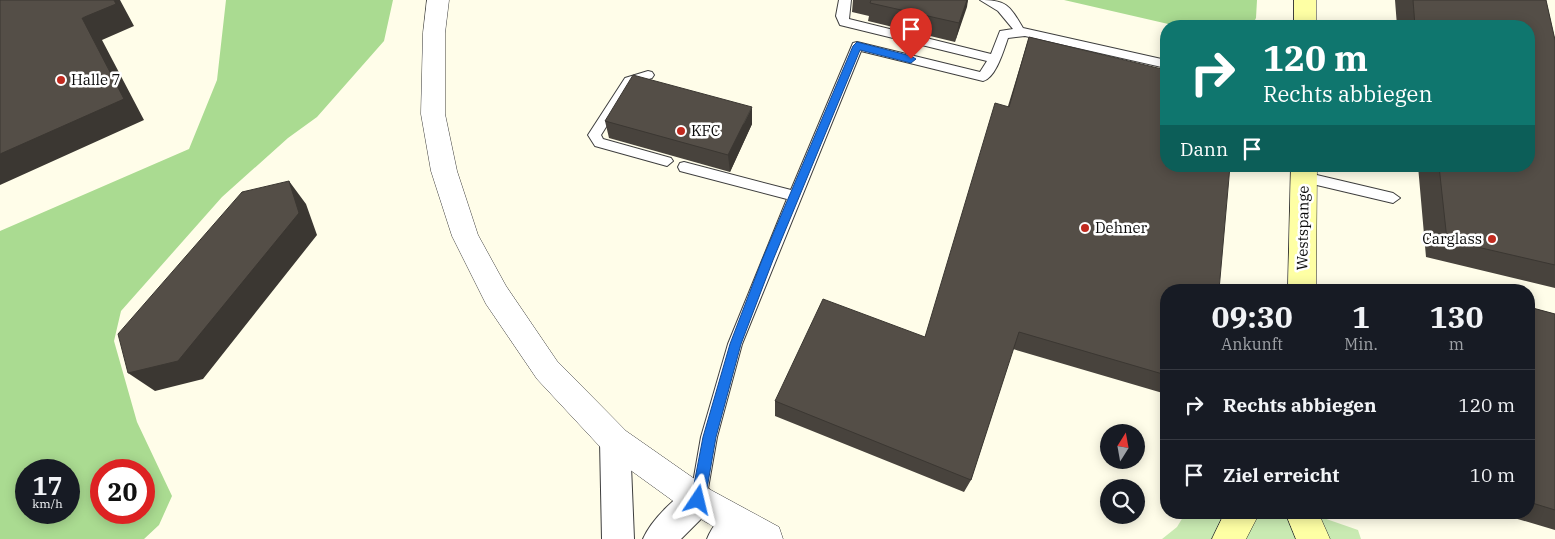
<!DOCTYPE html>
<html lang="de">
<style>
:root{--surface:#171b24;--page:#242831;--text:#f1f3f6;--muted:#9ea1a6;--line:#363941}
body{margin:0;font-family:"IBM Plex Serif",serif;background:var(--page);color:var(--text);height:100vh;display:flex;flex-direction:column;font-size:19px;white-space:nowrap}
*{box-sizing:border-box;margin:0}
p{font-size:16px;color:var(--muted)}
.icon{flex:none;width:28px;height:28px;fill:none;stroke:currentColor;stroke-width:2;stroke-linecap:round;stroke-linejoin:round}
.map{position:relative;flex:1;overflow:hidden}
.panel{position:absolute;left:1160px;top:284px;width:375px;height:235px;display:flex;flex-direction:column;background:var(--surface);border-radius:20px;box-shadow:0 2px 12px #0003}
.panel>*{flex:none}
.banner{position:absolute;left:1160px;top:20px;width:375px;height:152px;border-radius:20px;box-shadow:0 2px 12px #0003;background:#0f766e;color:#fff;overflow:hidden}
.needle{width:32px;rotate:11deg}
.fabs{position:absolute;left:1100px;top:424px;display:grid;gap:10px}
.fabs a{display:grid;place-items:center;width:45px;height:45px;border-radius:50%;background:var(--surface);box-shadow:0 2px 12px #0003;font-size:25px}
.speed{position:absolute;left:15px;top:459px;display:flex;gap:10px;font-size:25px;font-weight:700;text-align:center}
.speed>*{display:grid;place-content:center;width:65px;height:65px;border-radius:50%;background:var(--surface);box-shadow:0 2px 12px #0003;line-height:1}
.speed small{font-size:12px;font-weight:400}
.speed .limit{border:8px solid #d22;background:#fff;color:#111}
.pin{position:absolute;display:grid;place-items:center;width:42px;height:42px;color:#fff;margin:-51px -21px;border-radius:50% 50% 50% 0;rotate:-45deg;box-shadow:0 0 5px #0007}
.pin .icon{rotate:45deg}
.me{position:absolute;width:55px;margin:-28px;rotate:10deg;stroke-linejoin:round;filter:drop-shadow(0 0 4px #0008)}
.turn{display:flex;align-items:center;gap:18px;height:105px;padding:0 20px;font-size:22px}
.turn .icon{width:65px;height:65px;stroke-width:2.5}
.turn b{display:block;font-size:35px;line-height:42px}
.then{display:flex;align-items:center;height:48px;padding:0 20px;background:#0003;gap:10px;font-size:19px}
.eta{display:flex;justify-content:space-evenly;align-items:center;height:85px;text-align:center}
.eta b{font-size:30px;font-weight:800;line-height:35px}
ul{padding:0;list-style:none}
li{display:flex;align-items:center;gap:15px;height:70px;padding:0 20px;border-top:1px solid var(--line)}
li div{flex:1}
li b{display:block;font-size:19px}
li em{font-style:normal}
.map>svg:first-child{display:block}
.green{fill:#c9eab2}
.forest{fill:#aadb91;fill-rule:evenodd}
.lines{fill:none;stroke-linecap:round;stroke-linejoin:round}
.service-casing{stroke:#3e3e3e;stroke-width:2}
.minor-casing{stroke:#3e3e3e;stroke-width:2}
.tertiary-casing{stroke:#3e3e3e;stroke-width:1}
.secondary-casing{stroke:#2d2d2d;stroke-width:1}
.service{fill:#fff;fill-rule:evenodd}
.minor{fill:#fff;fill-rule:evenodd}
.tertiary{fill:#fff;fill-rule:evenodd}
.secondary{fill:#feffa4;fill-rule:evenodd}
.wall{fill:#48433d}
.shaded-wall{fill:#3b3732}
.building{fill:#544e47;stroke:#3b3732}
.route{fill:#1a73e8;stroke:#114b97}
.poi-dot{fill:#c02a1f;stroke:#fff;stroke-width:2}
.labels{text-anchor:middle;stroke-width:5;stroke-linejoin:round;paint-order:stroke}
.poi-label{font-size:15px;fill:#0b0b0b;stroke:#fff;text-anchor:start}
.street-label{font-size:15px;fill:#0b0b0b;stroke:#fff}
</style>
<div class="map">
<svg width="1555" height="539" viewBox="0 0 1555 539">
<rect width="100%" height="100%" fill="#fffde9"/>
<path class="green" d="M 1186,512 L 1309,513 L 1358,530 L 1361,539 L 1162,539 L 1177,527 Z"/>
<path class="forest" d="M 226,0 L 393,0 L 384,41 L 317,117 L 288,138 L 222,197 L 121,311 L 114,341 L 137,422 L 172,496 L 159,525 L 144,539 L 0,539 L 0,231 L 189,149 L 217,80 ZM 26,470 L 69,470 L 69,512 L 26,512 ZM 101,470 L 144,470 L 144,512 L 101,512 Z
M 1064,0 L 1257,0 L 1256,18 L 1252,26 L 1177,26 Z"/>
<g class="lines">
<defs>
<path id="service" d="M 839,0 L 851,0 L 849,19 L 991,54 L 1000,31 L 1013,29 L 998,11 L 980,0 C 1007,0 1010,6 1023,28 L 1166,60 L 1166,68 L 1025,36 L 1008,38 C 1004,49 996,78 983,81 L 861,51 L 742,344 L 717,437 L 706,500 L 704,506 L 698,508 L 692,506 L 690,500 L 701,437 L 728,344 L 787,199 L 680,171 L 678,167 L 680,163 L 684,162 L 791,190 L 853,43 L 857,42 L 980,72 L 987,61 L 840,25 L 836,16 Z
M 648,71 L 652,72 L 654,75 L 652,78 L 633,84 L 601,135 L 603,139 L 671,158 L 673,161 L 667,166 L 595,146 L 588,135 L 625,78 Z
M 1304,172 L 1393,193 L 1400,198 L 1393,203 L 1304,182 L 1298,177 Z"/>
<path id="minor" d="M 615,427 L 625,431 L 630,441 L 634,539 L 602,539 L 600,441 L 605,431 Z
M 698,485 L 709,489 L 713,500 L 709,511 L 681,539 L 643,539 C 651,520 679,492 698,485 Z
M 737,508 L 748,513 L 753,524 L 744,539 L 707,539 C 713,524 722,515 737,508 Z"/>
<path id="tertiary" d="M 427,0 L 449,0 L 445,33 L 445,114 L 457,171 L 478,235 L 506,286 L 557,361 L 626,431 L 709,489 L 779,527 L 783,539 L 735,539 L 687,511 L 604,451 L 537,379 L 486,304 L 452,236 L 431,171 L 421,114 L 423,33 Z"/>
<path id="secondary" d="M 1294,0 L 1316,0 L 1316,26 L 1294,26 Z
M 1291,166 L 1317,166 L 1316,290 L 1288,290 Z
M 1225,512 L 1260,512 L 1246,539 L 1212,539 Z
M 1285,512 L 1318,512 L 1330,539 L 1296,539 Z"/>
</defs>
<use href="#service" class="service-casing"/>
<use href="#minor" class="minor-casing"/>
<use href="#tertiary" class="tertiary-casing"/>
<use href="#secondary" class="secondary-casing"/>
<use href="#service" class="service"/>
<use href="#minor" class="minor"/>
<use href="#tertiary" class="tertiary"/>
<use href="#secondary" class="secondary"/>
</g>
<path class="wall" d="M 853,0 L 968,0 L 955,42 L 868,21 L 869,16 L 852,12 Z
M 1395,0 L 1546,0 L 1555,40 L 1555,288 L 1426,257 L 1418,166 L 1529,166 L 1529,26 L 1397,26 Z
M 1029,37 L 1166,290 L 1166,394 L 1013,349 L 971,480 L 964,492 L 775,416 L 775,401 L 925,337 L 1008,106 Z
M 605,121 L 752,124 L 730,172 L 609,138 Z
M 1529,307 L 1555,314 L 1555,530 L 1494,512 L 1529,512 Z"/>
<path class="shaded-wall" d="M 114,0 L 120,0 L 134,26 L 102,40 L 144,120 L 0,185 L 0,154 L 82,18 Z
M 967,0 L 968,0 L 967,7 L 955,42 L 959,23 Z
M 752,107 L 752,124 L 730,172 L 728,155 Z
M 289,181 L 306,204 L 317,235 L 203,379 L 155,391 L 128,373 Z"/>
<path class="building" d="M 0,0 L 114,0 L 116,4 L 82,18 L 124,99 L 0,154 Z
M 871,0 L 967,0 L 959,23 L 870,3 Z
M 1413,0 L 1546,0 L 1555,40 L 1555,265 L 1447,240 L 1439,166 L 1529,166 L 1529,26 L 1415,26 Z
M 1029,37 L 1166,70 L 1166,166 L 1230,166 L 1219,290 L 1166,290 L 1166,375 L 1019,332 L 971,480 L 775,401 L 823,299 L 925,337 L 995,103 L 1009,107 Z
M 633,75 L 752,107 L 728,155 L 605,121 Z
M 289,181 L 299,213 L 178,361 L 128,373 L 118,334 L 242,192 Z
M 1451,288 L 1460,290 L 1451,290 Z
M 1529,307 L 1555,314 L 1555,510 L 1529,502 Z"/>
<path class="route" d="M 857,42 L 911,56 L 916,59 L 911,63 L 860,50 L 773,260 L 741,344 L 716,437 L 705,500 L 703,505 L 698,507 L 693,505 L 691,500 L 703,437 L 730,344 L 762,260 L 853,46 Z"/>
<g class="poi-dot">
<circle cx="61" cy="80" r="5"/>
<circle cx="681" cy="131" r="5"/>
<circle cx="1085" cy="228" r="5"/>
<circle cx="1492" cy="239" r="5"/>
</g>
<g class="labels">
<g class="poi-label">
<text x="71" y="85">Halle 7</text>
<text x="691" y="136">KFC</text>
<text x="1095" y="233">Dehner</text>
<text x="1482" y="244" text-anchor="end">Carglass</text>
</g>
<g class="street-label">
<text transform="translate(1303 228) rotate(-89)" y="5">Westspange</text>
</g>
</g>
</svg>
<div class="fabs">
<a><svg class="needle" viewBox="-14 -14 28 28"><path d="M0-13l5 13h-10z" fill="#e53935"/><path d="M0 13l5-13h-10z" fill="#9ea1a6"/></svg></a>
<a><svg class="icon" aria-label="search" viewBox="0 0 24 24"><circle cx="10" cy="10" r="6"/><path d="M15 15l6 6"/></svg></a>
</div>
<div class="speed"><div>17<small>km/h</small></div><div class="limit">20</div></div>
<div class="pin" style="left:911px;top:59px;background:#d93025"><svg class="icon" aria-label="arrive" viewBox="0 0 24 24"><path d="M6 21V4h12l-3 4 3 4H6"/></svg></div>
<svg class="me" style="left:698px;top:500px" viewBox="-20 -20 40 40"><path d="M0-17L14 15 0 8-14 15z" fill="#1a73e8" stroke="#fff" stroke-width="4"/></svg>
<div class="banner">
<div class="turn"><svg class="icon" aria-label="right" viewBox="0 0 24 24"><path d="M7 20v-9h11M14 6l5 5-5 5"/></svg><div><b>120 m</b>Rechts abbiegen</div></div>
<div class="then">Dann<svg class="icon" aria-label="arrive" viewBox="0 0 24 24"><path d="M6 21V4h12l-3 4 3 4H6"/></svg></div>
</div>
<section class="panel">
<div class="eta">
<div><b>09:30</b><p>Ankunft</p></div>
<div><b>1</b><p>Min.</p></div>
<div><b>130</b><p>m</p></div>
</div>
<ul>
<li><svg class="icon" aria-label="right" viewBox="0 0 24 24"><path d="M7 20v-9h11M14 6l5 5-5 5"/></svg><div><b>Rechts abbiegen</b></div><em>120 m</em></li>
<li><svg class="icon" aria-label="arrive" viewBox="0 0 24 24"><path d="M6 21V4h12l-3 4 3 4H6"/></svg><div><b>Ziel erreicht</b></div><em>10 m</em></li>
</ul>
</section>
</div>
